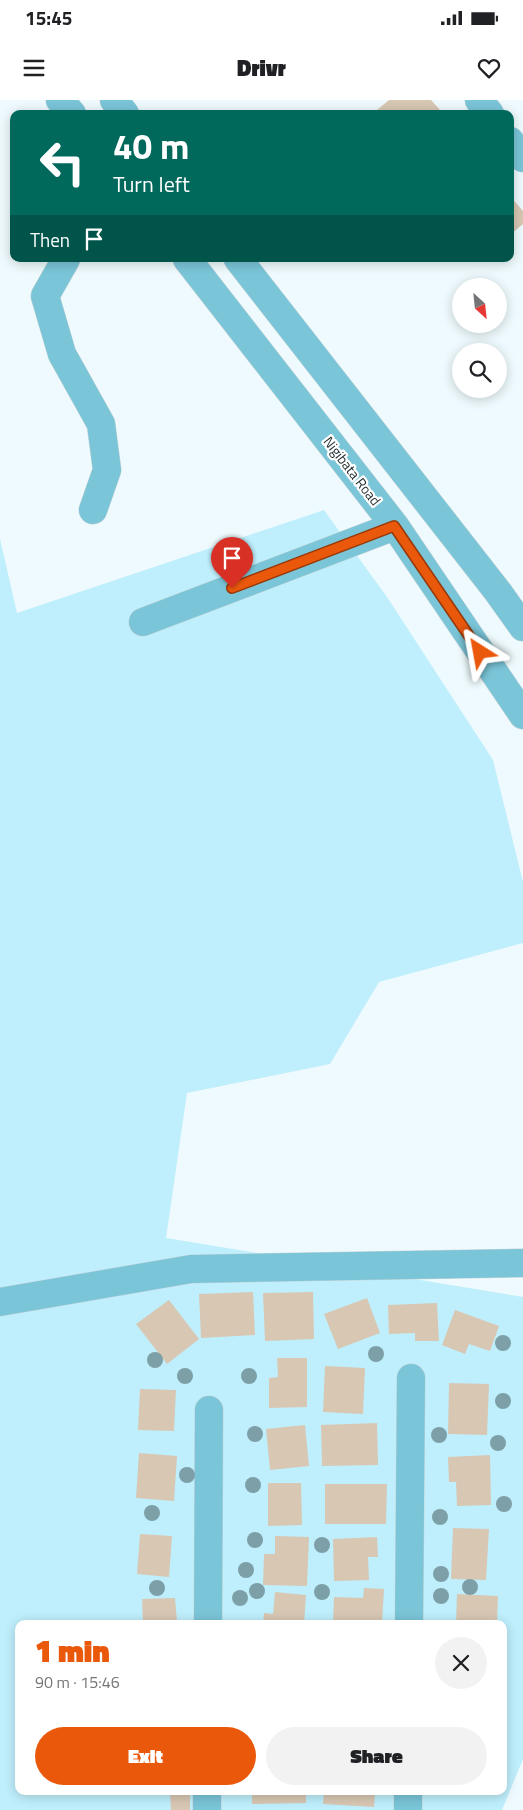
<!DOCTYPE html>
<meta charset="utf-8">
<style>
:root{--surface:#fff;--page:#f2f2f2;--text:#202124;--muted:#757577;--accent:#ea580c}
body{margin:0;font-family:"Titillium Web",sans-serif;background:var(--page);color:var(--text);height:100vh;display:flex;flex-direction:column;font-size:19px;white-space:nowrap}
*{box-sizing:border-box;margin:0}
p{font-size:16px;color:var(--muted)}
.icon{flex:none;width:28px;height:28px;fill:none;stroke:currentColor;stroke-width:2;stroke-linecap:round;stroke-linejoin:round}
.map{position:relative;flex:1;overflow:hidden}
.side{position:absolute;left:15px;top:1520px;width:492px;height:175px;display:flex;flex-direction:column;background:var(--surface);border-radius:10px;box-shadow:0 2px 12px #0003}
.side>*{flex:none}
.hud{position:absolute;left:10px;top:10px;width:504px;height:152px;border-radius:10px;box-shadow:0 2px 12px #0003;background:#00695c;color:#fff;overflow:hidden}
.needle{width:32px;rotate:153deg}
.fabs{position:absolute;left:452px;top:178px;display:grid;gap:10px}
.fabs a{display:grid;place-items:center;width:55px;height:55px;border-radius:50%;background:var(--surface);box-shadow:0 2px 12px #0003;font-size:25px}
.pin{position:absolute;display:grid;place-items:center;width:42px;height:42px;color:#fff;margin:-51px -21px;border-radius:50% 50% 50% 0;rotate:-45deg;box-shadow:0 0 5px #0007}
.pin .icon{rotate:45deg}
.me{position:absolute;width:55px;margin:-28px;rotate:326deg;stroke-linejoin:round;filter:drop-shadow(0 0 4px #0008)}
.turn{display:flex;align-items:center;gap:18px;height:105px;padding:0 20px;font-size:22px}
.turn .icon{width:65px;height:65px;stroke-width:2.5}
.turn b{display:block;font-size:35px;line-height:42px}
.then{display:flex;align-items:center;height:48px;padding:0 20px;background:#0003;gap:10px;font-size:19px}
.round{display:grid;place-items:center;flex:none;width:52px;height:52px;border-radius:26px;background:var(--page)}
.head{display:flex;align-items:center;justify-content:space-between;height:85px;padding:0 20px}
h1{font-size:30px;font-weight:800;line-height:38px;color:var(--accent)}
.action{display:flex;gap:10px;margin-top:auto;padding:10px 20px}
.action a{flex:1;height:58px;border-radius:30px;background:var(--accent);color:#fff;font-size:20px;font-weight:800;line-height:58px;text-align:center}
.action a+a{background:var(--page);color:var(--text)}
.status{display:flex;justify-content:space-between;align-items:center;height:35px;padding:0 25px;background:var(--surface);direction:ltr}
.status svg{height:14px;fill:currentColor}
header{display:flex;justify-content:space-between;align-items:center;height:65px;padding:0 20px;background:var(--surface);font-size:22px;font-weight:800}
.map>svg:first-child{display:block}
.green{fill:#bfeffc;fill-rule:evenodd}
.building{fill:#d8c7b3}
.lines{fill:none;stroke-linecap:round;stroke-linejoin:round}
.minor-casing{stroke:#c8d4d7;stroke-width:29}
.minor{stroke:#7ac5d8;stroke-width:28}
.tree{fill:#7d9fa7}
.route-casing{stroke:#983908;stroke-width:12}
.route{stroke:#ea580c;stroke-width:9}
.labels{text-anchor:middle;stroke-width:4.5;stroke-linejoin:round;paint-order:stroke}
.street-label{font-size:14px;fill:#1d292c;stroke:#fff}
</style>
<div class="status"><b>15:45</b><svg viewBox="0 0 49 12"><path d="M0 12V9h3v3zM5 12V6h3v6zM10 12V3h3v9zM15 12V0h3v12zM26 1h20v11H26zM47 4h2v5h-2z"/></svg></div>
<header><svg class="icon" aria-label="menu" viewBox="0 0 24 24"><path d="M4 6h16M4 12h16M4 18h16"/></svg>Drivr<svg class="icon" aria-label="heart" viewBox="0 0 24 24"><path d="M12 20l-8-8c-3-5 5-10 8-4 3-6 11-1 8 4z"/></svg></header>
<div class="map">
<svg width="523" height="1710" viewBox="0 0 523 1710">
<rect width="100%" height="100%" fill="#eefafd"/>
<path class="green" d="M 324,410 L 387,497 L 493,660 L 523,782 L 523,843 L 379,882 L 330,964 L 187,993 L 166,1138 L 523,1197 L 523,1659 L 502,1710 L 0,1710 L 0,439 L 17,513 ZM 19,1524 L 504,1524 L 504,1691 L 19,1691 Z"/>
<path class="building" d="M 389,0 L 431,0 L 440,10 L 436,14 L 380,14 L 377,10 Z
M 510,96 L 523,111 L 523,124 L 510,135 Z
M 253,1192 L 255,1235 L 201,1238 L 199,1194 Z
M 313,1192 L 314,1239 L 265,1241 L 263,1193 Z
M 367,1198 L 380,1233 L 338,1249 L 324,1214 Z
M 169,1200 L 199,1239 L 167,1264 L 136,1224 Z
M 437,1203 L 439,1241 L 415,1241 L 415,1233 L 389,1234 L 388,1205 Z
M 455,1210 L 499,1226 L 490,1251 L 469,1244 L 465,1254 L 442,1245 Z
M 277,1258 L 307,1258 L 307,1307 L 269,1308 L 269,1278 L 278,1277 Z
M 325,1266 L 365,1268 L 363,1314 L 323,1312 Z
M 449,1283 L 489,1284 L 487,1335 L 448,1334 Z
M 140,1289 L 176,1290 L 174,1331 L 138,1330 Z
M 377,1323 L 378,1365 L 322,1366 L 321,1325 Z
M 305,1325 L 309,1366 L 270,1370 L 266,1329 Z
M 139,1353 L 177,1356 L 174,1401 L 136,1398 Z
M 490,1355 L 491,1405 L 457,1406 L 456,1382 L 449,1382 L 448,1357 Z
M 268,1383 L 301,1383 L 302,1425 L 268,1426 Z
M 325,1384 L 387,1384 L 386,1424 L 325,1424 Z
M 453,1428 L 489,1429 L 486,1480 L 451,1479 Z
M 140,1434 L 172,1436 L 169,1477 L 137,1474 Z
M 275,1436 L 309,1437 L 307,1486 L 263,1485 L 264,1454 L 275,1454 Z
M 377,1437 L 378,1457 L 368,1457 L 369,1480 L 334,1481 L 333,1439 Z
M 364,1488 L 384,1489 L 382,1524 L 333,1524 L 334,1497 L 363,1498 Z
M 275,1492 L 306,1495 L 304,1524 L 263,1524 L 264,1513 L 273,1514 Z
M 457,1494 L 498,1496 L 497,1524 L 456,1524 Z
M 175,1498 L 177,1521 L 169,1521 L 169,1524 L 143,1524 L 142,1499 Z
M 170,1691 L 190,1691 L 190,1710 L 171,1710 Z
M 252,1691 L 306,1691 L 306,1703 L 252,1704 Z
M 324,1691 L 375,1691 L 374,1707 L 323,1704 Z"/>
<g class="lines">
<defs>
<path id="minor" d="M 60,0 L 72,14
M 114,0 L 125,14
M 479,0 L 490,14
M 510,41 L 523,58
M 66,159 L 45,196 L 62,254 L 101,324 L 107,370 L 93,410
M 187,159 L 395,426 L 523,615
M 238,159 L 498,492 L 523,527
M 143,522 L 395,426
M 0,1202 L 191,1169 L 523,1163
M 208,1524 L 209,1310
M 409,1524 L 411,1278
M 207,1710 L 207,1691
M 408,1710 L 408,1691"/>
</defs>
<use href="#minor" class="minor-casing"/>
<use href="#minor" class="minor"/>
</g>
<g class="tree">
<circle cx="503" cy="1243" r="8"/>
<circle cx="376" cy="1254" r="8"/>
<circle cx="155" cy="1260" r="8"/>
<circle cx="185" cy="1276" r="8"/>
<circle cx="249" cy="1276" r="8"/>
<circle cx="503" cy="1301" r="8"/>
<circle cx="255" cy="1334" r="8"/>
<circle cx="439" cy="1335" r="8"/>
<circle cx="498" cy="1343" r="8"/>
<circle cx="187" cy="1375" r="8"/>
<circle cx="253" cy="1385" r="8"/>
<circle cx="504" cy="1404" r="8"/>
<circle cx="152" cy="1413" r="8"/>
<circle cx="440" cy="1417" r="8"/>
<circle cx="255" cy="1440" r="8"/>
<circle cx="322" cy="1445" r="8"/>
<circle cx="246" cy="1470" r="8"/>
<circle cx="441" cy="1474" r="8"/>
<circle cx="470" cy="1487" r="8"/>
<circle cx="157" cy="1488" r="8"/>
<circle cx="257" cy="1491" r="8"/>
<circle cx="322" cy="1492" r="8"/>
<circle cx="441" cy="1496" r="8"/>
<circle cx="240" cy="1498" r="8"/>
</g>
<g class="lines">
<defs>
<path id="route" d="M 232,488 L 394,426 L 480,552"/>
</defs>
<use href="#route" class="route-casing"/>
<use href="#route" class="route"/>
</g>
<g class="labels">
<g class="street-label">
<text transform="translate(352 371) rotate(52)" y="5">Nigibata Road</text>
</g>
</g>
</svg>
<div class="fabs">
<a><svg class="needle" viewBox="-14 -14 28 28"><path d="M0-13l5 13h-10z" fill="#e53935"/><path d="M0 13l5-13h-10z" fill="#757577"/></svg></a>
<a><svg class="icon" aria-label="search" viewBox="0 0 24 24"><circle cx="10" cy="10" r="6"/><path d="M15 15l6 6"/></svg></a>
</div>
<div class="pin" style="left:232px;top:488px;background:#d93025"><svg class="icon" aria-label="arrive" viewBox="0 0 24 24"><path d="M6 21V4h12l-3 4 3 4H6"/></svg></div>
<svg class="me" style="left:480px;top:552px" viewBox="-20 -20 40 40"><path d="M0-17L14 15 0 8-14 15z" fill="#ea580c" stroke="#fff" stroke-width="4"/></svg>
<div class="hud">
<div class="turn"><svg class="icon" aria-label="left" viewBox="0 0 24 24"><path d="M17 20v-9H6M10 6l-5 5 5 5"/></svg><div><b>40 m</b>Turn left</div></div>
<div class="then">Then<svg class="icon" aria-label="arrive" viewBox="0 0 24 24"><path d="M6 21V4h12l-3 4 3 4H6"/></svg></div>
</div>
<section class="side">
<div class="head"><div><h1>1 min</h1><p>90 m · 15:46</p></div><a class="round"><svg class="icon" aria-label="close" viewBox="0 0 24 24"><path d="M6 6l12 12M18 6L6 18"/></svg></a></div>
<div class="action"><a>Exit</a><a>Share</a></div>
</section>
</div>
